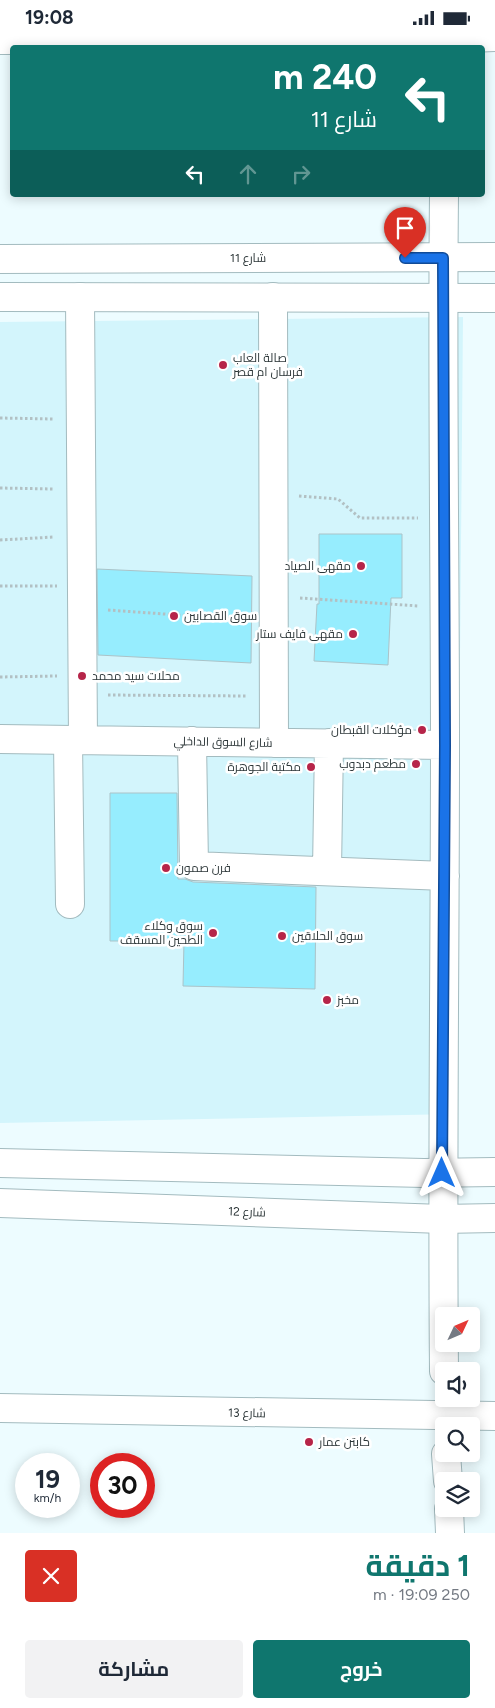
<!DOCTYPE html>
<html lang="ar">
<meta charset="utf-8">
<style>
:root{--surface:#fff;--page:#f2f2f3;--text:#1f2937;--muted:#747a83;--accent:#0f766e}
body{margin:0;font-family:Figtree,Cairo,sans-serif;background:var(--page);color:var(--text);direction:rtl;height:100vh;display:flex;flex-direction:column;font-size:19px;white-space:nowrap}
*{box-sizing:border-box;margin:0}
p{font-size:16px;color:var(--muted)}
.icon{flex:none;width:28px;height:28px;fill:none;stroke:currentColor;stroke-width:2;stroke-linecap:round;stroke-linejoin:round}
.map{position:relative;height:1498px;overflow:hidden;direction:ltr}
.details{display:flex;flex-direction:column;background:var(--surface);flex:1}
.details>*{flex:none}
.hud{position:absolute;left:10px;top:10px;width:475px;height:152px;border-radius:5px;box-shadow:0 2px 12px #0003;direction:rtl;background:#0f766e;color:#fff;overflow:hidden}
.needle{width:32px;rotate:46deg}
.tools{position:absolute;left:435px;top:1272px;display:grid;gap:10px}
.tools a{display:grid;place-items:center;width:45px;height:45px;border-radius:5px;background:var(--surface);box-shadow:0 2px 12px #0003;font-size:25px}
.speed{position:absolute;left:15px;top:1418px;display:flex;gap:10px;font-size:25px;font-weight:700;text-align:center}
.speed>*{display:grid;place-content:center;width:65px;height:65px;border-radius:50%;background:var(--surface);box-shadow:0 2px 12px #0003;line-height:1}
.speed small{font-size:12px;font-weight:400}
.speed .limit{border:8px solid #d22;background:#fff;color:#111}
.pin{position:absolute;display:grid;place-items:center;width:42px;height:42px;color:#fff;margin:-51px -21px;border-radius:50% 50% 50% 0;rotate:-45deg;box-shadow:0 0 5px #0007}
.pin .icon{rotate:45deg}
.me{position:absolute;width:55px;margin:-28px;rotate:0deg;stroke-linejoin:round;filter:drop-shadow(0 0 4px #0008)}
.turn{display:flex;align-items:center;gap:18px;height:105px;padding:0 25px;font-size:22px}
.turn .icon{width:65px;height:65px;stroke-width:2.5}
.turn b{display:block;font-size:35px;line-height:42px}
.lanes{display:flex;align-items:center;height:48px;padding:0 25px;background:#0003;justify-content:center;gap:25px;direction:ltr}
.lanes .off{opacity:.35}
.round{display:grid;place-items:center;flex:none;width:52px;height:52px;border-radius:5px;background:var(--page)}
.summary{display:flex;align-items:center;justify-content:space-between;height:85px;padding:0 25px}
h1{font-size:30px;font-weight:700;line-height:38px;color:var(--accent)}
.primary-button{display:flex;gap:10px;margin-top:auto;padding:10px 25px}
.primary-button a{flex:1;height:58px;border-radius:5px;background:var(--accent);color:#fff;font-size:20px;font-weight:700;line-height:58px;text-align:center}
.primary-button a+a{background:var(--page);color:var(--text)}
.status{display:flex;justify-content:space-between;align-items:center;height:35px;padding:0 25px;background:var(--surface);direction:ltr}
.status svg{height:14px;fill:currentColor}
.map>svg:first-child{display:block}
.built{fill:#d3f5fc}
.building{fill:#96edfe;stroke:#abc3c8}
.lines{fill:none;stroke-linecap:round;stroke-linejoin:round}
.street-casing{stroke:#a3bbbf;stroke-width:30}
.secondary-casing{stroke:#a3bbbf;stroke-width:30}
.path{stroke:#b2c0c3;stroke-width:3;stroke-dasharray:2.5 2.5;stroke-linecap:butt}
.street{stroke:#fff;stroke-width:28}
.secondary{stroke:#fff;stroke-width:28}
.route-casing{stroke:#114b97;stroke-width:12}
.route{stroke:#1a73e8;stroke-width:9}
.poi-dot{fill:#b62549;stroke:#fff;stroke-width:2}
.labels{text-anchor:middle;stroke-width:5;stroke-linejoin:round;paint-order:stroke}
.street-label{font-size:12px;fill:#2c3638;stroke:#fff}
.poi-label{font-size:12px;fill:#2c3638;stroke:#fff;text-anchor:start}
</style>
<div class="status"><b>19:08</b><svg viewBox="0 0 49 12"><path d="M0 12V9h3v3zM5 12V6h3v6zM10 12V3h3v9zM15 12V0h3v12zM26 1h20v11H26zM47 4h2v5h-2z"/></svg></div>
<div class="map">
<svg width="495" height="1498" viewBox="0 0 495 1498">
<rect width="100%" height="100%" fill="#edfcff"/>
<path class="built" d="M 463,282 L 456,1079 L 0,1088 L 0,287 Z"/>
<path class="building" d="M 319,499 L 402,499 L 402,563 L 391,563 L 388,630 L 314,626 L 317,569 L 319,569 Z
M 97,534 L 252,541 L 251,628 L 98,620 Z
M 110,758 L 177,758 L 178,844 L 185,844 L 193,847 L 316,852 L 315,954 L 183,951 L 184,906 L 110,906 Z"/>
<g class="lines">
<defs>
<path id="street" d="M 0,5 L 446,4 L 495,2
M 80,262 L 83,705
M 273,262 L 274,708
M 0,704 L 445,710
M 68,705 L 70,869
M 192,706 L 194,831 L 445,841
M 327,836 L 329,708
M 444,1336 C 442,1127 445,919 445,710 C 445,526 442,343 444,160
M 0,1373 L 495,1381
M 446,1419 L 448,1446
M 449,1474 L 450,1498"/>
<path id="secondary" d="M 0,224 L 495,222
M 0,262 L 495,263
M 0,1128 L 424,1138 L 495,1137
M 0,1168 L 442,1184 L 495,1183"/>
</defs>
<use href="#street" class="street-casing"/>
<use href="#secondary" class="secondary-casing"/>
<path class="path" d="M 0,383 L 54,384
M 0,453 L 54,454
M 299,461 L 338,464 L 360,483 L 418,483
M 0,505 L 54,502
M 0,551 L 57,551
M 300,563 L 419,571
M 108,575 L 249,585
M 0,642 L 57,641
M 108,660 L 247,661"/>
<use href="#street" class="street"/>
<use href="#secondary" class="secondary"/>
</g>
<g class="lines">
<defs>
<path id="route" d="M 405,223 L 443,223 L 445,710 L 442,1138"/>
</defs>
<use href="#route" class="route-casing"/>
<use href="#route" class="route"/>
</g>
<g class="poi-dot">
<circle cx="223" cy="330" r="5"/>
<circle cx="361" cy="531" r="5"/>
<circle cx="174" cy="581" r="5"/>
<circle cx="353" cy="599" r="5"/>
<circle cx="82" cy="641" r="5"/>
<circle cx="422" cy="695" r="5"/>
<circle cx="416" cy="729" r="5"/>
<circle cx="311" cy="732" r="5"/>
<circle cx="166" cy="833" r="5"/>
<circle cx="213" cy="898" r="5"/>
<circle cx="282" cy="901" r="5"/>
<circle cx="327" cy="965" r="5"/>
<circle cx="309" cy="1407" r="5"/>
</g>
<g class="labels">
<g class="street-label">
<text x="248" y="227">شارع 11</text>
<text transform="translate(223 707) rotate(1)" y="4">شارع السوق الداخلي</text>
<text transform="translate(247 1177) rotate(2)" y="4">شارع 12</text>
<text transform="translate(247 1378) rotate(1)" y="4">شارع 13</text>
</g>
<g class="poi-label">
<text x="233" y="327">صالة العاب<tspan x="233" dy="14">فرسان ام قصر</tspan></text>
<text x="351" y="535" text-anchor="end">مقهى الصياد</text>
<text x="184" y="585">سوق القصابين</text>
<text x="343" y="603" text-anchor="end">مقهى فايف ستار</text>
<text x="92" y="645">محلات سيد محمد</text>
<text x="412" y="699" text-anchor="end">مؤكلات القبطان</text>
<text x="406" y="733" text-anchor="end">مطعم دبدوب</text>
<text x="301" y="736" text-anchor="end">مكتبة الجوهرة</text>
<text x="176" y="837">فرن صمون</text>
<text x="203" y="895" text-anchor="end">سوق وكلاء<tspan x="203" dy="14">الطحين المسقف</tspan></text>
<text x="292" y="905">سوق الحلاقين</text>
<text x="337" y="969">مخبز</text>
<text x="319" y="1411">كابتن عمار</text>
</g>
</g>
</svg>
<div class="tools">
<a><svg class="needle" viewBox="-14 -14 28 28"><path d="M0-13l5 13h-10z" fill="#e53935"/><path d="M0 13l5-13h-10z" fill="#747a83"/></svg></a>
<a><svg class="icon" aria-label="sound" viewBox="0 0 24 24"><path d="M4 9h4l5-4v14l-5-4H4zM17 9q2 3 0 6"/></svg></a>
<a><svg class="icon" aria-label="search" viewBox="0 0 24 24"><circle cx="10" cy="10" r="6"/><path d="M15 15l6 6"/></svg></a>
<a><svg class="icon" aria-label="layers" viewBox="0 0 24 24"><path d="M12 4l9 5-9 5-9-5zM3 14l9 5 9-5"/></svg></a>
</div>
<div class="speed"><div>19<small>km/h</small></div><div class="limit">30</div></div>
<div class="pin" style="left:405px;top:223px;background:#d93025"><svg class="icon" aria-label="arrive" viewBox="0 0 24 24"><path d="M6 21V4h12l-3 4 3 4H6"/></svg></div>
<svg class="me" style="left:442px;top:1138px" viewBox="-20 -20 40 40"><path d="M0-17L14 15 0 8-14 15z" fill="#1a73e8" stroke="#fff" stroke-width="4"/></svg>
<div class="hud">
<div class="turn"><svg class="icon" aria-label="left" viewBox="0 0 24 24"><path d="M17 20v-9H6M10 6l-5 5 5 5"/></svg><div><b>240 m</b>شارع 11</div></div>
<div class="lanes"><svg class="icon" aria-label="left" viewBox="0 0 24 24"><path d="M17 20v-9H6M10 6l-5 5 5 5"/></svg><svg class="icon off" aria-label="ahead" viewBox="0 0 24 24"><path d="M12 20V5M6 11l6-6 6 6"/></svg><svg class="icon off" aria-label="right" viewBox="0 0 24 24"><path d="M7 20v-9h11M14 6l5 5-5 5"/></svg></div>
</div>
</div>
<section class="details">
<div class="summary"><div><h1>1 دقيقة</h1><p>250 m · 19:09</p></div><a class="round" style="background:#d93025;color:#fff"><svg class="icon" aria-label="close" viewBox="0 0 24 24"><path d="M6 6l12 12M18 6L6 18"/></svg></a></div>
<div class="primary-button"><a>خروج</a><a>مشاركة</a></div>
</section>
